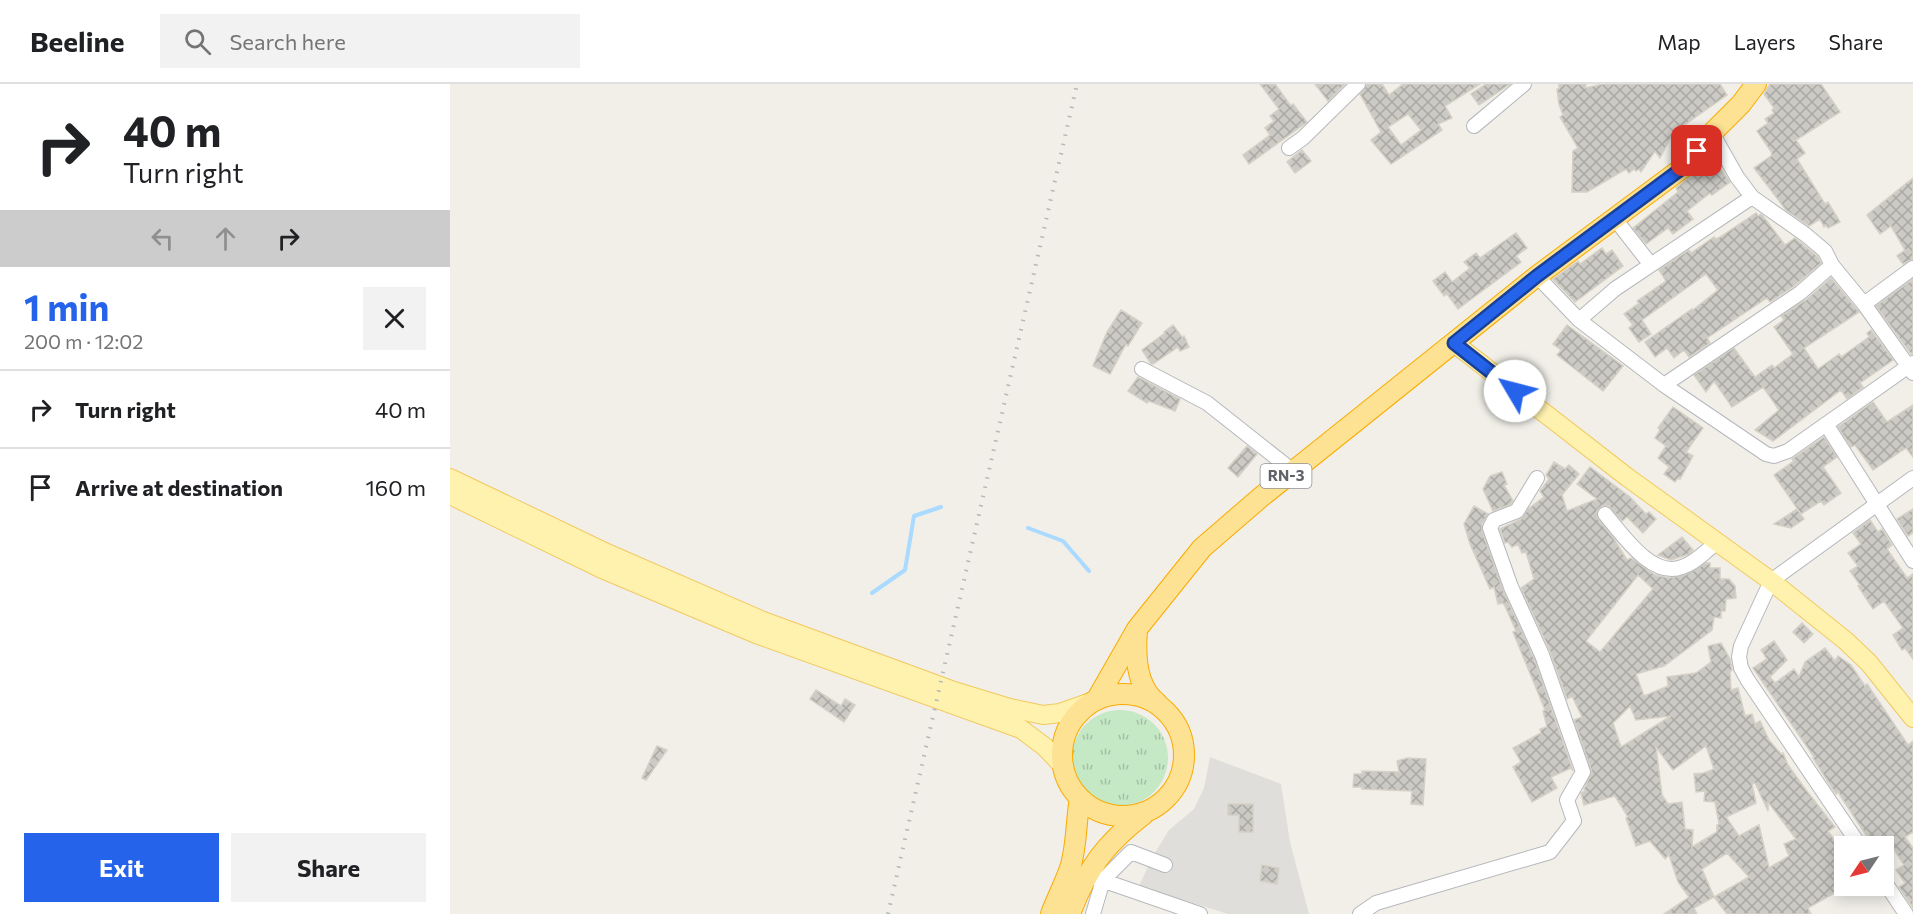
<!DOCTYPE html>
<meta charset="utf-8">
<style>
:root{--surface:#fff;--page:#f2f2f2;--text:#202124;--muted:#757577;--line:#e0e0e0;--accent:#2563eb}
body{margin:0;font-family:Commissioner,sans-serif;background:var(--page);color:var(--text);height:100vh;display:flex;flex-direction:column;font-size:22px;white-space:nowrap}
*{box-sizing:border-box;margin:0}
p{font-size:20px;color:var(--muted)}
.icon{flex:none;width:33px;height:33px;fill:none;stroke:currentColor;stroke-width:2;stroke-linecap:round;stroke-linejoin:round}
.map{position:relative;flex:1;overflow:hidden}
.drawer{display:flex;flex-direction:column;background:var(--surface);width:450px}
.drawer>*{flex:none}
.banner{background:#fff;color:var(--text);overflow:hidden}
.needle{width:39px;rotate:235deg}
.buttons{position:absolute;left:1384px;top:752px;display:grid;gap:12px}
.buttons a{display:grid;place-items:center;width:60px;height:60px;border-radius:0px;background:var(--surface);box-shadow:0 3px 15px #0003;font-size:30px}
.pin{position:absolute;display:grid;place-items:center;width:51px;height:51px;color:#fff;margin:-26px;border-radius:12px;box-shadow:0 3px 9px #0006}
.me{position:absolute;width:66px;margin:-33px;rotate:307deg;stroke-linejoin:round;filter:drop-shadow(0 0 4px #0008)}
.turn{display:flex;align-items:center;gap:21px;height:126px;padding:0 24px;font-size:27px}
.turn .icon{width:78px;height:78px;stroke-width:2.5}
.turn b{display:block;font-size:42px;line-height:51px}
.lanes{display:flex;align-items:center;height:57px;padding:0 24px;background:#0003;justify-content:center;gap:30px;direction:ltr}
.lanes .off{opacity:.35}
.round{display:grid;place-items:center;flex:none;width:63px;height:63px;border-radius:0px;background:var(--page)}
.headline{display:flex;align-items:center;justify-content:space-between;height:102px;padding:0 24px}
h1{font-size:36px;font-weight:700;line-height:45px;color:var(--accent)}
.primary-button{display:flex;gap:12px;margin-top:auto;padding:12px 24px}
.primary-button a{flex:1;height:69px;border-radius:0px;background:var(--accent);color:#fff;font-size:24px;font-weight:700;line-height:69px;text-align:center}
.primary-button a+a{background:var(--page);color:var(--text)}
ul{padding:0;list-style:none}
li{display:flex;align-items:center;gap:18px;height:78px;padding:0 24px;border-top:2px solid var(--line)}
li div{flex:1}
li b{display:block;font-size:22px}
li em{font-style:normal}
header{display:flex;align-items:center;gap:36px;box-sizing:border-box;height:84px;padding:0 30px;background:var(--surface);border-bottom:2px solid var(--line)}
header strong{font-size:28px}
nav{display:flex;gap:33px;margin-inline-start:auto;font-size:21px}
.search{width:420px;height:54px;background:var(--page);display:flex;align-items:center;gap:15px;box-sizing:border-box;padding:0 21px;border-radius:0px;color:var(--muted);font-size:22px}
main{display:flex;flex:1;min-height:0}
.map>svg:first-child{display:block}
.industrial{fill:#e0deda}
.grass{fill:url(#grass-tufts)}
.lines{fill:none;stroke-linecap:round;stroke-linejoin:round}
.stream{stroke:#aadaff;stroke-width:4}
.building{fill:url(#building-cross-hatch);stroke:#d6d1c6;stroke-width:1.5;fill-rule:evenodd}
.minor-casing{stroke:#b5b8bc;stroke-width:16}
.major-casing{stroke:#f2c960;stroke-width:20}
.highway-casing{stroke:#f9ab00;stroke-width:22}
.minor{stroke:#fff;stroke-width:14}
.major{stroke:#fff2af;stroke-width:18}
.highway{stroke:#fde293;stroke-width:20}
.rail{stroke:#b6b7b8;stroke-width:4;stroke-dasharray:1.5 8;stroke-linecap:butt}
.route-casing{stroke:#184099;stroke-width:15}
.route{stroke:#2563eb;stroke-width:10}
.labels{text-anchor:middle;stroke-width:6;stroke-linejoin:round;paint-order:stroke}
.shield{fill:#fff;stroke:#8f9295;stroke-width:1.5}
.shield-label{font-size:15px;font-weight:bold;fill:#5f6368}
</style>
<header>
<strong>Beeline</strong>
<div class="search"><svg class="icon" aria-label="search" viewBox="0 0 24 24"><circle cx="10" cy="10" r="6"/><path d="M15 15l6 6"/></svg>Search here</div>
<nav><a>Map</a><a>Layers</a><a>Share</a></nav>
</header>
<main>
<section class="drawer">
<div class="banner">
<div class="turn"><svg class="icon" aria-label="right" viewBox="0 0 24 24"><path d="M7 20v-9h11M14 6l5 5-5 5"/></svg><div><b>40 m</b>Turn right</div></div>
<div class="lanes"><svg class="icon off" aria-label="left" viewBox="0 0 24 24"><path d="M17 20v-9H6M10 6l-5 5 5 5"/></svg><svg class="icon off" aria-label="ahead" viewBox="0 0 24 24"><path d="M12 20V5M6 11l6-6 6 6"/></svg><svg class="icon" aria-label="right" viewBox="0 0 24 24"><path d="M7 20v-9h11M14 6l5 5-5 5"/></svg></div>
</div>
<div class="headline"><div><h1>1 min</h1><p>200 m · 12:02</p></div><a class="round"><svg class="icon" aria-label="close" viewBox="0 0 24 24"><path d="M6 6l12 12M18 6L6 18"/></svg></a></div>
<ul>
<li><svg class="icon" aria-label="right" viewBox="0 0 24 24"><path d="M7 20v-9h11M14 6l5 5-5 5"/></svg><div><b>Turn right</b></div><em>40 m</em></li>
<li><svg class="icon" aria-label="arrive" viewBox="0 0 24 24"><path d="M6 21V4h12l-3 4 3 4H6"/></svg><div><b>Arrive at destination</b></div><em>160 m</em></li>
</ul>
<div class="primary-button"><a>Exit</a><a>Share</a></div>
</section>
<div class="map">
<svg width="1463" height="830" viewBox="0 0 1463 830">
<defs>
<pattern id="grass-tufts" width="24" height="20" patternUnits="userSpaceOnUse" patternTransform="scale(1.5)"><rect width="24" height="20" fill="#c5e8c5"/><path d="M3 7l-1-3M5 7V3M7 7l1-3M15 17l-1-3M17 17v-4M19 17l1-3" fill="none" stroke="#a3c0a4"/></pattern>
<pattern id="building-cross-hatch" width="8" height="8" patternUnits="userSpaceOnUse" patternTransform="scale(1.5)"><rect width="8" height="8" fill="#cccac5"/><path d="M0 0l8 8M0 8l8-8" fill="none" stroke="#a9a8a4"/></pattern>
</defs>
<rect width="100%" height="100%" fill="#f1efe8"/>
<path class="industrial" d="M 760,673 L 831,700 L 840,758 L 859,830 L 778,830 L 689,802 L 703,772 L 719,746 L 744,725 L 754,704 Z"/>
<path class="grass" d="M622 674a48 48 0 1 1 96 0a48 48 0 1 1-96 0Z"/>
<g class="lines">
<path class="stream" d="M 578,444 L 613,457 L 639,487
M 422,509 L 455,486 L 464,432 L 491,423"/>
</g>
<path class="building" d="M 810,0 L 825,0 L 841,22 L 843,20 L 857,38 L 799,80 L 793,71 L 820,51 L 815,44 L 824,37 L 820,32 L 829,25 Z
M 865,0 L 895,0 L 878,17 Z
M 917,0 L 932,0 L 939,11 L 953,0 L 1030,0 L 995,22 L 1002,34 L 988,40 L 992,46 L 941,80 L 921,56 L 931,48 L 910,10 ZM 958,30 L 971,46 L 951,61 L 938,43 Z
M 1036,0 L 1060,0 L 1029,21 L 1021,10 Z
M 1109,0 L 1136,0 L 1135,4 L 1153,0 L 1270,0 L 1277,11 L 1223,49 L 1210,74 L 1205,67 L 1191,88 L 1189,85 L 1186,87 L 1184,85 L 1179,89 L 1176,85 L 1137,108 L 1122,108 L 1123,67 L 1128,64 L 1110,33 L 1113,31 L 1109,20 L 1107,5 L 1109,5 Z
M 1320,0 L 1371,0 L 1390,28 L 1346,56 L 1355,69 L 1347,75 L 1375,120 L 1378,118 L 1390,138 L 1378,144 L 1376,141 L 1374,143 L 1370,135 L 1359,142 L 1336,126 L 1304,84 L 1321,72 L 1322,69 L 1307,47 L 1318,39 L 1315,35 L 1324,29 L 1322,26 L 1324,24 L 1314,10 Z
M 852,66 L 861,77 L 845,89 L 837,78 Z
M 1263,74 L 1280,98 L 1262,111 L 1260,109 L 1237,127 L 1243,135 L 1223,150 L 1218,144 L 1196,160 L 1183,144 L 1228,108 L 1226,104 Z
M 1463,94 L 1463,175 L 1453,180 L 1447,172 L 1455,166 L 1441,142 L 1430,150 L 1417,131 Z
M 1306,129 L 1308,132 L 1311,130 L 1313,132 L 1335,161 L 1345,154 L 1368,173 L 1371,179 L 1344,202 L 1320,218 L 1317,214 L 1257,254 L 1260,259 L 1239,273 L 1234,266 L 1224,274 L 1217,264 L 1205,273 L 1195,258 L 1242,225 L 1243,226 L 1268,206 L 1256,190 L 1192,236 L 1201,250 L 1189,258 L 1179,244 L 1183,241 L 1174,230 L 1189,219 L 1187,217 L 1216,197 L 1209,186 L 1239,166 L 1241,169 L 1264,153 L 1266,155 L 1270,153 Z
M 1066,149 L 1077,164 L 1066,172 L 1071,178 L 1008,225 L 997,210 L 994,212 L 983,197 L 995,188 L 1002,198 L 1020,184 L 1014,178 L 1026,169 L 1030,174 Z
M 1152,164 L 1156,170 L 1162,166 L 1173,182 L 1125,218 L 1103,195 L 1128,177 L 1130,180 Z
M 1381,194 L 1409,228 L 1354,264 L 1368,285 L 1389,270 L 1391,273 L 1419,253 L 1417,249 L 1421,246 L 1443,276 L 1410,299 L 1413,303 L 1397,315 L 1391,306 L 1323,357 L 1305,346 L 1329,326 L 1313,303 L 1282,323 L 1264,297 L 1256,308 L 1244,291 L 1284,264 L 1305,293 L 1322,281 L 1324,284 L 1343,270 L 1324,243 L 1334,236 L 1331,232 L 1356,216 Z
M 1463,195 L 1463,270 L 1461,270 L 1426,222 Z
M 671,226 L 692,239 L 678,262 L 676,260 L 660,290 L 643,282 L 657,248 Z
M 723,241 L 732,253 L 734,252 L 739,263 L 730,267 L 728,263 L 703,280 L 701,280 L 692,266 L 715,249 L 714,248 Z
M 1117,241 L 1173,282 L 1153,307 L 1107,271 L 1111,266 L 1103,260 Z
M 688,293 L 730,315 L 725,327 L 699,317 L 697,319 L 678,307 Z
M 1423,318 L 1437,338 L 1463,321 L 1463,373 L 1456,364 L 1423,386 L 1405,361 L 1401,363 L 1388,343 Z
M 1223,323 L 1253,344 L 1236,368 L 1243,372 L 1230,395 L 1228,394 L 1225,398 L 1214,390 L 1219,383 L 1208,374 L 1216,362 L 1205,354 L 1210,346 L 1208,344 Z
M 1374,353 L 1387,373 L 1373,383 L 1391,409 L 1374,421 L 1371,417 L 1351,430 L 1324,391 L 1344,377 L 1342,375 Z
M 797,362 L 807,370 L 788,393 L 778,384 Z
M 1104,378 L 1115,385 L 1119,381 L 1129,390 L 1112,411 L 1117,427 L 1147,415 L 1127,400 L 1140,383 L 1180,413 L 1196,430 L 1199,428 L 1206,435 L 1193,449 L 1177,433 L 1172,437 L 1159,422 L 1153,421 L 1147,426 L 1148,435 L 1164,455 L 1177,476 L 1181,474 L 1205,491 L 1219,494 L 1235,491 L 1256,479 L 1260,479 L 1260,484 L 1270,484 L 1270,495 L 1279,495 L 1285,502 L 1286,514 L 1276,515 L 1275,527 L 1271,527 L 1271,534 L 1264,533 L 1262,546 L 1214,582 L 1186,590 L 1194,612 L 1218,602 L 1217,593 L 1246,589 L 1261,578 L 1258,562 L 1271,559 L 1280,575 L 1282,586 L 1280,588 L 1281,606 L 1288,604 L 1295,632 L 1302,630 L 1305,640 L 1310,637 L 1319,656 L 1331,670 L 1333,669 L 1338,681 L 1356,706 L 1385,743 L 1378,747 L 1395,771 L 1395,803 L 1358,824 L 1361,830 L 1277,830 L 1264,813 L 1299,793 L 1277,769 L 1252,785 L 1264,813 L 1244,824 L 1247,830 L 1214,830 L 1239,813 L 1228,798 L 1219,771 L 1215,775 L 1200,757 L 1186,762 L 1176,734 L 1178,733 L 1165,712 L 1134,721 L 1131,709 L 1135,707 L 1134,705 L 1142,688 L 1124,636 L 1132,633 L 1122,612 L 1117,615 L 1100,567 L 1071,504 L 1084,495 L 1076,468 L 1072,469 L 1068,460 L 1062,463 L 1058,458 L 1055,459 L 1050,445 L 1071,435 L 1078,425 L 1094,413 L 1090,407 L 1099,395 L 1096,391 ZM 1188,491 L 1203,505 L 1150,568 L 1136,557 ZM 1180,622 L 1186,636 L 1221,632 L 1171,663 L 1163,639 ZM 1256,662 L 1264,685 L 1254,689 L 1244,690 L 1246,708 L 1255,707 L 1254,717 L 1265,718 L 1269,740 L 1267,741 L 1267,748 L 1242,763 L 1243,746 L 1235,745 L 1232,718 L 1218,720 L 1212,711 L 1206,663 L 1223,686 ZM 1305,699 L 1318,727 L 1318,718 L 1346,755 L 1334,760 L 1339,772 L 1319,784 L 1309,741 L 1289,752 L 1276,733 L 1306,719 L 1302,700 Z
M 1052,388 L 1057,400 L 1054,401 L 1063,417 L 1061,420 L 1043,427 L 1033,405 L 1040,392 Z
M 1024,422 L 1038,430 L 1032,440 L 1032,447 L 1053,506 L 1084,574 L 1123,687 L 1121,684 L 1101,693 L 1107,704 L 1082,718 L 1063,683 L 1071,678 L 1063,664 L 1091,649 L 1090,645 L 1097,643 L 1093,627 L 1095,626 L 1063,548 L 1066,547 L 1055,522 L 1053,519 L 1048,520 L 1044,503 L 1040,505 L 1020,460 L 1014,440 Z
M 1347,425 L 1354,435 L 1341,444 L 1324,440 Z
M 1463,425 L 1463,449 L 1458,452 L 1447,435 Z
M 1420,436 L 1428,448 L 1432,445 L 1442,461 L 1437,465 L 1457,494 L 1463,490 L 1463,575 L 1455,564 L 1452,566 L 1443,551 L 1453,544 L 1434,517 L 1423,525 L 1408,502 L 1410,501 L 1400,487 L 1408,482 L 1398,469 L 1411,460 L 1403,449 Z
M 1232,453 L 1243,466 L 1239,470 L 1221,476 L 1208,471 Z
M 1352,539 L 1363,550 L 1354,559 L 1343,548 Z
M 1324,557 L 1337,576 L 1320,593 L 1325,599 L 1344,585 L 1349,593 L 1355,578 L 1375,564 L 1385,577 L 1388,572 L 1401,581 L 1415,602 L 1417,600 L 1458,661 L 1463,657 L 1463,748 L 1455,753 L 1463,764 L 1463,824 L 1449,803 L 1455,799 L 1446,786 L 1454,781 L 1443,764 L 1434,770 L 1434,762 L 1423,762 L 1388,708 L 1386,710 L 1380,701 L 1363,674 L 1364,673 L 1303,584 L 1317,575 L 1311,566 Z
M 366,606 L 391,622 L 395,615 L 405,621 L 394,638 L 360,615 Z
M 207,662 L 217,666 L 196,696 L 192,694 Z
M 957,674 L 976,675 L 973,721 L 961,720 L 962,707 L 912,705 L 912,703 L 903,703 L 904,690 L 912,690 L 912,687 L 949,688 L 947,677 Z
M 778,720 L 803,720 L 803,748 L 789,748 L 789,731 L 778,731 Z
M 812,781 L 829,784 L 827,800 L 810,797 Z"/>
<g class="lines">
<defs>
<path id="minor" d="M 1024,42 L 1074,0
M 1262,49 L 1287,93 L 1302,113 L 1356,151 L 1375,167 L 1382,181 L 1414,220 L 1463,289
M 839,64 L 853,54 L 908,0
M 1165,135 L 1201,181
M 1087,192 L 1129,236 L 1214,301 L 1316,370 L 1324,372 L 1338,367 L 1463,279
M 1414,220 L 1463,184
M 1129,236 L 1165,205 L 1302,113
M 692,285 L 757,319 L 843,387
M 1214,301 L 1350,209 L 1382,181
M 1376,340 L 1463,477
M 1155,430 C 1172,450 1202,495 1232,483 C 1245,479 1256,467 1267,458
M 1410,762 L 1297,595 L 1291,584 L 1289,573 L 1291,562 L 1321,497 L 1463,394
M 637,791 L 750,830
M 1434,797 L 1456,830
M 643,830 L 653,796 L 681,768 L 715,781
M 910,830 L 926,819 L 1100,768 L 1124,737 L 1117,716 L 1133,688 L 1092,571 L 1061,503 L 1040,444 L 1044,436 L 1067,427 L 1087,394"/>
<path id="major" d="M 1004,259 L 1177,393 L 1321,497 L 1396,557 L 1419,579 L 1463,634
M 0,394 L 159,470 L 313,537 L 501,606 L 560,624 L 593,631 L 610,629 L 641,618
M 0,411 L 152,485 L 306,550 L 571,645 L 595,663 L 614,683"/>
<path id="highway" d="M 687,547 C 685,571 686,603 707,619
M612 671a61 61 0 1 1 122 0a61 61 0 1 1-122 0Z
M 647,615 L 687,545 L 752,464 L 811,413 L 1087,192 L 1231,85 L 1262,49 L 1291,20 L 1306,0
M 601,830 C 607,814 616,797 621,781 C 627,759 626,736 630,714
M 620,830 C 637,784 655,760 694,730"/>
</defs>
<use href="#minor" class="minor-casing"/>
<use href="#major" class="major-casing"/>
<use href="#highway" class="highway-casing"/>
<use href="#minor" class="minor"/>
<use href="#major" class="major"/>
<use href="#highway" class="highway"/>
<path class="rail" d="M 438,830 L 627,0"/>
</g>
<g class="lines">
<defs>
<path id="route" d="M 1065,307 L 1004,259 L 1087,192 L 1231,85 L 1247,67"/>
</defs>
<use href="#route" class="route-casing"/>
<use href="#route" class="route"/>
</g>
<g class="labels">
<rect class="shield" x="810.5" y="380" width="51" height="24" rx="4.5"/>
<g class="shield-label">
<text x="836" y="397">RN-3</text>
</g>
</g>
</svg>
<div class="buttons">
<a><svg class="needle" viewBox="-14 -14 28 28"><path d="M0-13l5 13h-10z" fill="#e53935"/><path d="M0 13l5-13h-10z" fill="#757577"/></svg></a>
</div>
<div class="pin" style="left:1247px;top:67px;background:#d93025"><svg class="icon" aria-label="arrive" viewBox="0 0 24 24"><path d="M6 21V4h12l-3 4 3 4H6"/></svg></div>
<svg class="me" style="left:1065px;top:307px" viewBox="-20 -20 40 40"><circle r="19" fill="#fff"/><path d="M0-13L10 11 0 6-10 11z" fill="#2563eb"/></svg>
</div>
</main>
